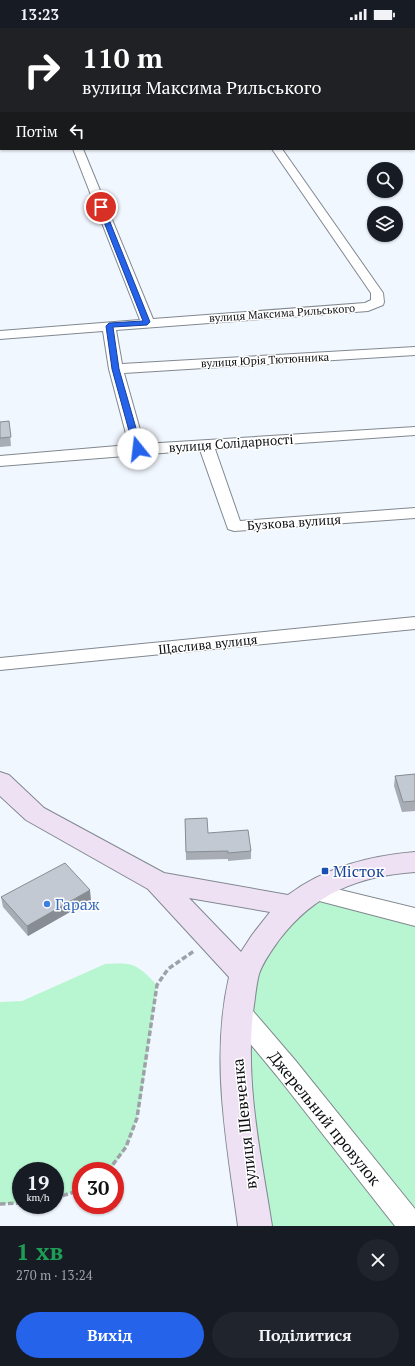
<!DOCTYPE html>
<html lang="uk">
<meta charset="utf-8">
<style>
:root{--surface:#171b24;--page:#20242c;--text:#f1f3f6;--muted:#9ea1a6;--accent:#2563eb}
body{margin:0;font-family:"PT Serif",serif;background:var(--page);color:var(--text);height:100vh;display:flex;flex-direction:column;font-size:15px;white-space:nowrap}
*{box-sizing:border-box;margin:0}
p{font-size:13px;color:var(--muted)}
.icon{flex:none;width:22px;height:22px;fill:none;stroke:currentColor;stroke-width:2;stroke-linecap:round;stroke-linejoin:round}
.map{position:relative;height:1198px;overflow:hidden}
.drawer{display:flex;flex-direction:column;background:var(--surface);flex:1}
.drawer>*{flex:none}
.guide{position:absolute;left:0px;top:0px;width:415px;height:122px;box-shadow:0 1px 3px #0004;background:#202124;color:#fff;overflow:hidden}
.controls{position:absolute;left:367px;top:134px;display:grid;gap:8px}
.controls a{display:grid;place-items:center;width:36px;height:36px;border-radius:50%;background:var(--surface);box-shadow:0 1px 3px #0004;font-size:20px}
.speed{position:absolute;left:12px;top:1134px;display:flex;gap:8px;font-size:20px;font-weight:700;text-align:center}
.speed>*{display:grid;place-content:center;width:52px;height:52px;border-radius:50%;background:var(--surface);box-shadow:0 1px 3px #0004;line-height:1}
.speed small{font-size:10px;font-weight:400}
.speed .limit{border:6px solid #d22;background:#fff;color:#111}
.pin{position:absolute;display:grid;place-items:center;width:34px;height:34px;color:#fff;margin:-17px;border:2px solid #fff;border-radius:50%;box-shadow:0 1px 4px #0007}
.me{position:absolute;width:44px;margin:-22px;rotate:344deg;stroke-linejoin:round;filter:drop-shadow(0 0 3px #0008)}
.turn{display:flex;align-items:center;gap:14px;height:84px;padding:0 16px;font-size:18px}
.turn .icon{width:52px;height:52px;stroke-width:2.5}
.turn b{display:block;font-size:28px;line-height:34px}
.then{display:flex;align-items:center;height:38px;padding:0 16px;background:#0003;gap:8px;font-size:15px}
.round{display:grid;place-items:center;flex:none;width:42px;height:42px;border-radius:21px;background:var(--page)}
.overview{display:flex;align-items:center;justify-content:space-between;height:68px;padding:0 16px}
h1{font-size:24px;font-weight:800;line-height:30px;color:#1e9e55}
.primary-button{display:flex;gap:8px;margin-top:auto;padding:8px 16px}
.primary-button a{flex:1;height:46px;border-radius:24px;background:var(--accent);color:#fff;font-size:16px;font-weight:800;line-height:46px;text-align:center}
.primary-button a+a{background:var(--page);color:var(--text)}
.status{display:flex;justify-content:space-between;align-items:center;height:28px;padding:0 20px;background:var(--surface);direction:ltr}
.status svg{height:11px;fill:currentColor}
.map>svg:first-child{display:block}
.green{fill:#b8f6d2}
.lines{fill:none;stroke-linecap:round;stroke-linejoin:round}
.street-casing{stroke:#828890;stroke-width:2}
.secondary-casing{stroke:#828890;stroke-width:2}
.path{stroke:#9ea2a8;stroke-width:3.5;stroke-dasharray:5.5 2.5;stroke-linecap:butt}
.street{fill:#fff;fill-rule:evenodd}
.secondary{fill:#eee1f4;fill-rule:evenodd}
.wall{fill:#a8adb5}
.shaded-wall{fill:#888d93}
.building{fill:#c3c9d2;stroke:#888d93}
.route{fill:#2563eb;stroke:#184099}
.transit-dot{fill:#1a4fb4;stroke:#fff;stroke-width:1.5}
.shop-dot{fill:#3f7fe0;stroke:#fff;stroke-width:1.5}
.labels{text-anchor:middle;stroke-width:3;stroke-linejoin:round;paint-order:stroke}
.far-street-label{font-size:11px;fill:#0c0e11;stroke:#fff}
.street-label{font-size:13px;fill:#0c0e11;stroke:#fff}
.near-transit-label{font-size:16px;fill:#164399;stroke:#fff;text-anchor:start}
.near-shop-label{font-size:16px;fill:#366cbe;stroke:#fff;text-anchor:start}
.near-street-label{font-size:16px;fill:#0c0e11;stroke:#fff}
</style>
<div class="status"><b>13:23</b><svg viewBox="0 0 49 12"><path d="M0 12V9h3v3zM5 12V6h3v6zM10 12V3h3v9zM15 12V0h3v12zM26 1h20v11H26zM47 4h2v5h-2z"/></svg></div>
<div class="map">
<svg width="415" height="1198" viewBox="0 0 415 1198">
<rect width="100%" height="100%" fill="#f1f7fe"/>
<path class="green" d="M 312,863 L 415,889 L 415,1198 L 255,1198 L 245,947 Z
M 105,936 C 134,934 137,936 157,957 C 154,981 150,1005 147,1030 C 141,1068 139,1115 108,1143 L 81,1143 L 81,1162 L 55,1170 L 55,1143 L 21,1143 L 21,1175 L 0,1176 L 0,974 L 22,973 Z"/>
<g class="lines">
<defs>
<path id="street" d="M 168,0 L 176,0 L 176,1 L 168,1 Z
M 352,0 L 360,0 L 360,1 L 352,1 Z
M 414,9 L 415,9 L 415,15 L 414,15 Z
M 0,15 L 1,15 L 1,21 L 0,21 Z
M 414,67 L 415,67 L 415,74 L 414,74 Z
M 73,121 L 83,121 L 153,291 L 365,275 L 371,272 L 371,265 L 272,121 L 282,121 L 383,265 L 384,274 L 383,277 L 368,283 L 116,302 L 122,336 L 415,319 L 415,327 L 124,345 L 144,416 L 415,399 L 415,407 L 215,421 L 240,493 L 415,480 L 415,490 L 234,503 L 228,501 L 200,422 L 0,438 L 0,428 L 129,417 L 109,341 L 103,303 L 0,311 L 0,303 L 140,292 Z
M 415,589 L 415,601 L 0,642 L 0,630 Z
M 312,855 L 415,880 L 415,898 L 304,869 L 301,863 L 304,857 Z
M 238,973 L 247,976 L 295,1032 L 415,1181 L 415,1198 L 395,1198 L 277,1048 L 229,990 L 226,983 L 229,976 Z"/>
<path id="secondary" d="M 0,744 L 9,747 L 44,780 L 164,845 L 288,867 C 326,839 369,828 415,824 L 415,844 C 358,848 315,865 279,912 C 272,922 263,934 259,946 C 256,957 255,972 253,984 C 245,1056 261,1127 272,1198 L 238,1198 C 227,1116 210,1032 229,949 L 148,861 L 26,792 L 0,768 ZM 189,870 L 270,884 L 252,907 L 241,924 Z"/>
</defs>
<use href="#street" class="street-casing"/>
<use href="#secondary" class="secondary-casing"/>
<path class="path" d="M 108,1143 L 126,1119 L 137,1090 L 157,957 L 168,941 L 194,923
M 55,1170 L 81,1162
M 0,1176 L 21,1175"/>
<use href="#street" class="street"/>
<use href="#secondary" class="secondary"/>
</g>
<path class="wall" d="M 9,393 L 11,418 L 0,419 L 0,394 Z
M 415,746 L 415,783 L 402,784 L 394,758 L 395,748 Z
M 185,791 L 208,805 L 251,823 L 251,831 L 228,833 L 228,831 L 186,832 Z
M 1,869 L 91,872 L 28,908 L 3,879 Z"/>
<path class="shaded-wall" d="M 90,862 L 91,872 L 28,908 L 27,898 Z"/>
<path class="building" d="M 9,393 L 11,409 L 0,410 L 0,394 Z
M 415,746 L 415,773 L 403,774 L 395,748 Z
M 207,790 L 208,805 L 248,802 L 251,823 L 228,825 L 228,823 L 186,824 L 185,791 Z
M 65,835 L 90,862 L 27,898 L 1,869 Z"/>
<path class="route" d="M 101,177 L 104,179 L 150,294 L 147,297 L 113,299 L 119,341 L 142,421 L 138,423 L 134,421 L 112,341 L 106,298 L 109,295 L 143,293 L 98,179 Z"/>
<rect class="transit-dot" x="321" y="839" width="8" height="8" rx="2"/>
<circle class="shop-dot" cx="47" cy="876" r="4"/>
<g class="labels">
<g class="far-street-label">
<text transform="translate(282 285) rotate(-4)" y="4">вулиця Максима Рильського</text>
<text transform="translate(265 332) rotate(-3)" y="4">вулиця Юрія Тютюнника</text>
</g>
<g class="street-label">
<text transform="translate(231 415) rotate(-4)" y="5">вулиця Солідарності</text>
<text transform="translate(294 494) rotate(-4)" y="5">Бузкова вулиця</text>
<text transform="translate(208 616) rotate(-6)" y="5">Щаслива вулиця</text>
</g>
<g class="near-transit-label">
<text x="333" y="849">Місток</text>
</g>
<g class="near-shop-label">
<text x="55" y="882">Гараж</text>
</g>
<g class="near-street-label">
<text transform="translate(325 1090) rotate(51)" y="6">Джерельний провулок</text>
<text transform="translate(244 1096) rotate(-96)" y="6">вулиця Шевченка</text>
</g>
</g>
</svg>
<div class="controls">
<a><svg class="icon" aria-label="search" viewBox="0 0 24 24"><circle cx="10" cy="10" r="6"/><path d="M15 15l6 6"/></svg></a>
<a><svg class="icon" aria-label="layers" viewBox="0 0 24 24"><path d="M12 4l9 5-9 5-9-5zM3 14l9 5 9-5"/></svg></a>
</div>
<div class="speed"><div>19<small>km/h</small></div><div class="limit">30</div></div>
<div class="pin" style="left:101px;top:179px;background:#d93025"><svg class="icon" aria-label="arrive" viewBox="0 0 24 24"><path d="M6 21V4h12l-3 4 3 4H6"/></svg></div>
<svg class="me" style="left:138px;top:421px" viewBox="-20 -20 40 40"><circle r="19" fill="#fff"/><path d="M0-13L10 11 0 6-10 11z" fill="#2563eb"/></svg>
<div class="guide">
<div class="turn"><svg class="icon" aria-label="right" viewBox="0 0 24 24"><path d="M7 20v-9h11M14 6l5 5-5 5"/></svg><div><b>110 m</b>вулиця Максима Рильського</div></div>
<div class="then">Потім<svg class="icon" aria-label="left" viewBox="0 0 24 24"><path d="M17 20v-9H6M10 6l-5 5 5 5"/></svg></div>
</div>
</div>
<section class="drawer">
<div class="overview"><div><h1>1 хв</h1><p>270 m · 13:24</p></div><a class="round"><svg class="icon" aria-label="close" viewBox="0 0 24 24"><path d="M6 6l12 12M18 6L6 18"/></svg></a></div>
<div class="primary-button"><a>Вихід</a><a>Поділитися</a></div>
</section>
